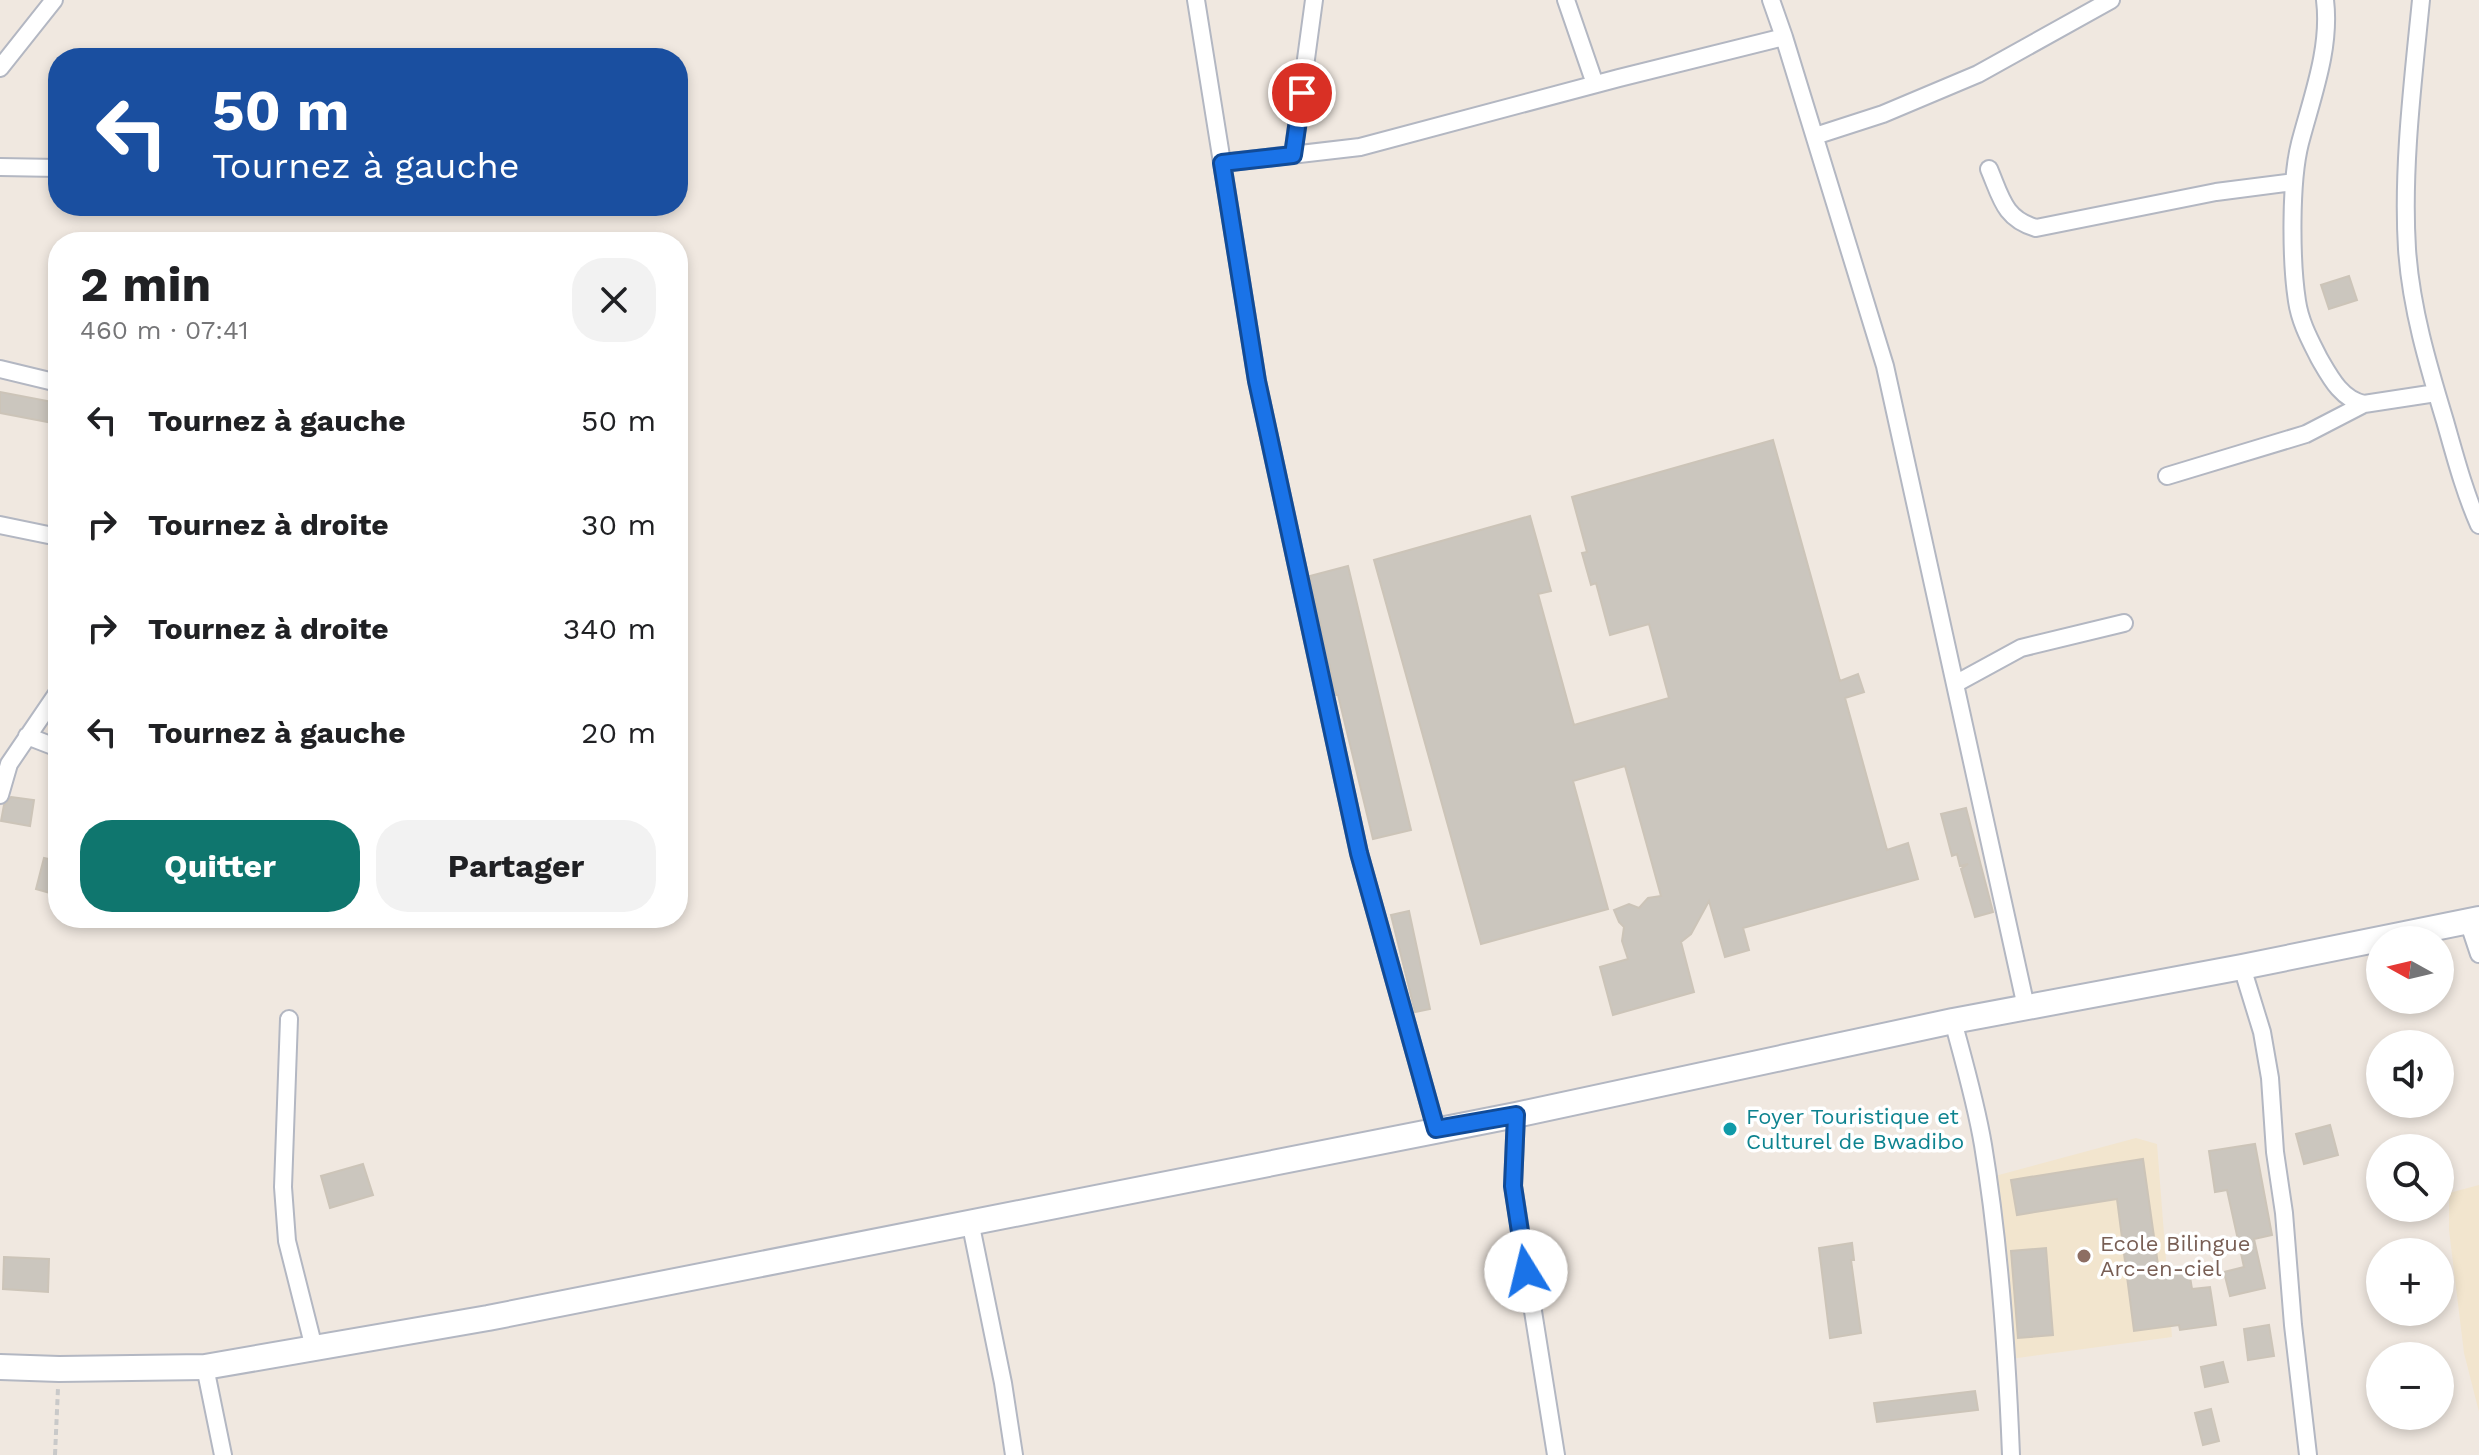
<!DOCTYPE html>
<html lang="fr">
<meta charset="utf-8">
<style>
:root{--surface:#fff;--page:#f2f2f2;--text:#202124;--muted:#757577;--accent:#0f766e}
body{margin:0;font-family:"Work Sans",sans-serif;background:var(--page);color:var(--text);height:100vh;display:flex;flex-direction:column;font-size:30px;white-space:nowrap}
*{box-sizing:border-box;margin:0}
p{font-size:26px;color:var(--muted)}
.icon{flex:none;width:44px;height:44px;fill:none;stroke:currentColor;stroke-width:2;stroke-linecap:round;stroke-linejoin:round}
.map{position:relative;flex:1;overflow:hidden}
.sheet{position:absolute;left:48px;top:232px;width:640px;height:696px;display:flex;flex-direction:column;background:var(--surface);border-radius:32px;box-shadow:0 4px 12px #0003}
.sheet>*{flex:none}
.hud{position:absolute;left:48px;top:48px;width:640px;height:168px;border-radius:32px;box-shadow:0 4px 12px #0003;background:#1a4fa0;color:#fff;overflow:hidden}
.needle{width:52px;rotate:278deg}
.buttons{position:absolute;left:2366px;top:926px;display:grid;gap:16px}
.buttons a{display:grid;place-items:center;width:88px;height:88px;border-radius:50%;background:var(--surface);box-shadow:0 4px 12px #0003;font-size:40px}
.pin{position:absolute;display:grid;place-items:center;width:68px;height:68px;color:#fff;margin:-34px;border:4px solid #fff;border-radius:50%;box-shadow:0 2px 8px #0007}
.me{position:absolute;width:88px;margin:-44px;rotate:351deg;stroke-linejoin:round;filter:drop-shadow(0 0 6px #0008)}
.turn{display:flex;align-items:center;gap:28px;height:168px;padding:0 32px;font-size:36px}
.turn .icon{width:104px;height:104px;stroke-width:2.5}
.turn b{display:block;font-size:56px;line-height:68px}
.round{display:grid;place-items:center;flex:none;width:84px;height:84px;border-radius:32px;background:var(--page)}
.head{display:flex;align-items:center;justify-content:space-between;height:136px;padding:0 32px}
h1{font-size:48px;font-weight:700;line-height:60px}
.primary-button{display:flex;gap:16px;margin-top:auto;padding:16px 32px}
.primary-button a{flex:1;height:92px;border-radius:32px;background:var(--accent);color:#fff;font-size:32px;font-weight:700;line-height:92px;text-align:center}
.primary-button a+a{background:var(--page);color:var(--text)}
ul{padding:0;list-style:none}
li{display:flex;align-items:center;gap:24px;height:104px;padding:0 32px}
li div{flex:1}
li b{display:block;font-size:30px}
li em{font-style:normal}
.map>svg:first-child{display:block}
.education{fill:#f2e5ce}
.building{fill:#cbc6be;stroke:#ccc4b8;stroke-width:2}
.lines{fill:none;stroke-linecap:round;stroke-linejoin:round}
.minor-casing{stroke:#b3b7c2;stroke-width:20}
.secondary-casing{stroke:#b3b7c2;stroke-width:28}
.path{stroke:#c9c9c9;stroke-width:4;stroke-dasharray:6 4;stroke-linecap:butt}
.minor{stroke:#fff;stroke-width:16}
.secondary{stroke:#fff;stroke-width:24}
.route-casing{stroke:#114b97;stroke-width:20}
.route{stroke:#1a73e8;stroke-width:14}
.culture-dot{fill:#0f9aa8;stroke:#fff;stroke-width:3}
.education-dot{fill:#8d6e63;stroke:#fff;stroke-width:3}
.labels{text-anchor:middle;stroke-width:7;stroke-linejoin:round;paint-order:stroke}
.culture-label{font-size:22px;fill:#0d838f;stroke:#fff;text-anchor:start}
.education-label{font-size:22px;fill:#785e54;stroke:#fff;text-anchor:start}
</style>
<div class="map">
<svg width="2479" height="1455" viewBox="0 0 2479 1455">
<rect width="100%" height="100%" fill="#f0e8e0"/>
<path class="education" d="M 2136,1138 L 2157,1144 L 2172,1337 L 2010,1359 L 1995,1176 Z
M 2479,1185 L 2479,1412 L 2464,1353 L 2449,1230 L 2449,1193 Z"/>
<path class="building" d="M 2349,276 L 2357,300 L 2329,309 L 2321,285 Z
M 0,392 L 58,403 L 58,424 L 0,413 Z
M 1773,440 L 1840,681 L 1858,674 L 1864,692 L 1845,698 L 1887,850 L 1908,843 L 1918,879 L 1743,928 L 1749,950 L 1725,957 L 1709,901 L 1691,934 L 1681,942 L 1694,992 L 1613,1015 L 1600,967 L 1628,959 L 1622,941 L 1624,927 L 1619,922 L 1614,910 L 1629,904 L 1639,908 L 1648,898 L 1661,896 L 1625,766 L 1573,781 L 1608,909 L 1481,944 L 1374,560 L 1530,516 L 1551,591 L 1538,594 L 1574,725 L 1669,698 L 1649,624 L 1610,635 L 1596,583 L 1591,585 L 1582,553 L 1587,552 L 1572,497 Z
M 1348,566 L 1411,830 L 1373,839 L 1338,695 L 1336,695 L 1310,576 Z
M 11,797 L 34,800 L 30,826 L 1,821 L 4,805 Z
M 1966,808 L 1993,912 L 1975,917 L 1961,869 L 1968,864 L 1960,866 L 1957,854 L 1952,856 L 1941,814 Z
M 44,858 L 58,861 L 50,893 L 36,889 Z
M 1409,911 L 1430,1009 L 1415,1012 L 1391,915 Z
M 2330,1125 L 2338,1155 L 2304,1164 L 2296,1134 Z
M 2255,1144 L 2272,1235 L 2254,1239 L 2265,1288 L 2230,1296 L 2224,1272 L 2244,1267 L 2227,1190 L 2215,1192 L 2209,1151 Z
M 2143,1159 L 2160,1279 L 2189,1271 L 2192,1289 L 2210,1287 L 2216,1325 L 2180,1330 L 2179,1325 L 2134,1331 L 2117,1199 L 2017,1215 L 2011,1180 Z
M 363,1164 L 373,1195 L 330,1208 L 321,1176 Z
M 1852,1243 L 1854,1260 L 1851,1260 L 1861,1333 L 1830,1338 L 1819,1248 Z
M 2046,1248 L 2053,1335 L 2018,1338 L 2011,1251 Z
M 4,1257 L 49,1259 L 48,1292 L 3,1289 Z
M 2269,1325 L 2274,1356 L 2248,1360 L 2244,1329 Z
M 2223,1362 L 2228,1382 L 2205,1387 L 2201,1367 Z
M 1975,1391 L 1978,1410 L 1877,1422 L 1874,1403 Z
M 2211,1409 L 2219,1441 L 2203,1445 L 2195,1413 Z"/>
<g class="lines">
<defs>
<path id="minor" d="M 1196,0 L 1257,381 L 1359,853 L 1436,1129
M 1566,0 L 1595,84
M 1771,0 L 1784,37
M 2325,0 C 2331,48 2312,97 2300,143 C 2290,182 2291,262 2297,301 C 2300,322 2310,340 2319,358 C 2330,377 2341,399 2364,404 L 2436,393
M 2421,0 C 2413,81 2402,168 2407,249 C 2411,308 2428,365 2445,421 C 2455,456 2464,491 2479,525
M 0,68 L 54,0
M 1815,136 L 1883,114 L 1978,74 L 2111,0
M 1293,155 L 1314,0
M 1222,163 L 1360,147 L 1619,78 L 1784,37 L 1885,366 L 2026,1007
M 0,167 L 58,168
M 1989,169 C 2001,197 2004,219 2036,228 L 2216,192 L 2294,182
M 0,369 L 58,383
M 2167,476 L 2306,434 L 2364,404
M 0,525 L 58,537
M 1955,684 L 2021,648 L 2124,623
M 27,736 L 58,748
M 0,795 L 9,764 L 58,692
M 2468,921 L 2479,954
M 2242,967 L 2262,1032 L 2270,1078 L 2275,1152 L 2284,1213 L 2293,1325 L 2308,1455
M 289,1019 L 283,1187 L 287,1241 L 314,1348
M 1953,1021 C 1964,1062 1976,1103 1983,1145 C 2000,1247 2007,1352 2011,1455
M 1516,1115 L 1513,1186 L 1556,1455
M 970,1221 L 1003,1383 L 1014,1455
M 205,1367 L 223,1455"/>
<path id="secondary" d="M 0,1367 L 59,1369 L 205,1367 L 488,1318 L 1516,1115 L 1953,1021 L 2242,967 L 2479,919"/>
</defs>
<use href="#minor" class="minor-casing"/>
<use href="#secondary" class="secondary-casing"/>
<path class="path" d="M 55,1455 L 58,1388"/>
<use href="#minor" class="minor"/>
<use href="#secondary" class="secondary"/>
</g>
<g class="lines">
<defs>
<path id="route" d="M 1302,93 L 1293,155 L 1222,163 L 1257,381 L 1359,853 L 1436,1129 L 1516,1115 L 1513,1186 L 1526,1271"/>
</defs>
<use href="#route" class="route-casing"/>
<use href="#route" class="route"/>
</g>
<circle class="culture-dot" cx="1730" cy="1129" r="8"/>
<circle class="education-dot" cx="2084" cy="1256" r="8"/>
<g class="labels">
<g class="culture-label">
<text x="1746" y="1124">Foyer Touristique et<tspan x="1746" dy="25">Culturel de Bwadibo</tspan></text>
</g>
<g class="education-label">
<text x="2100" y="1251">Ecole Bilingue<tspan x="2100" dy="25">Arc-en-ciel</tspan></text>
</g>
</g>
</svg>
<div class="buttons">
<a><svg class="needle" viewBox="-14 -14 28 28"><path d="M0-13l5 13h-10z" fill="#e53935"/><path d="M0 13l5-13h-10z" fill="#757577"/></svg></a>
<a><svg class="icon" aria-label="sound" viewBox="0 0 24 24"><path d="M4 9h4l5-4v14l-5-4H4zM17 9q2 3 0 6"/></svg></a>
<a><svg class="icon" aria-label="search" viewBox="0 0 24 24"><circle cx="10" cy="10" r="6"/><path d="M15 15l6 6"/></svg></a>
<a>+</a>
<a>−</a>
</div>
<div class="pin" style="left:1302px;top:93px;background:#d93025"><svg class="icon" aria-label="arrive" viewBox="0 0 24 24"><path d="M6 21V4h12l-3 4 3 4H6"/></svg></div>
<svg class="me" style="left:1526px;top:1271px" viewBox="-20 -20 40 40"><circle r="19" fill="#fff"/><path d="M0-13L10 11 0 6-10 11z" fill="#1a73e8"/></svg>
<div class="hud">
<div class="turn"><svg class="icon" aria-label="left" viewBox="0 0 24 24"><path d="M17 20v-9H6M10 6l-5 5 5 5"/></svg><div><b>50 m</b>Tournez à gauche</div></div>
</div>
<section class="sheet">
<div class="head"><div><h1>2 min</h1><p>460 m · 07:41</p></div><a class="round"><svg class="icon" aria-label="close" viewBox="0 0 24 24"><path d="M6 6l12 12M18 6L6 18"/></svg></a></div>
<ul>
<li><svg class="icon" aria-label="left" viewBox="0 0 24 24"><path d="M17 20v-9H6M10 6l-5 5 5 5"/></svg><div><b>Tournez à gauche</b></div><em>50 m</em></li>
<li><svg class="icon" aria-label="right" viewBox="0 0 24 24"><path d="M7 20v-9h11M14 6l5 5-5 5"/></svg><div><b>Tournez à droite</b></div><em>30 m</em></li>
<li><svg class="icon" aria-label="right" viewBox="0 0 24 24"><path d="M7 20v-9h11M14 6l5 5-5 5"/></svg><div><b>Tournez à droite</b></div><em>340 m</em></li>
<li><svg class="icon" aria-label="left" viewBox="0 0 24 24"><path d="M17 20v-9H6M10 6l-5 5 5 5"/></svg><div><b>Tournez à gauche</b></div><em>20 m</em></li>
</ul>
<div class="primary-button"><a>Quitter</a><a>Partager</a></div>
</section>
</div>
